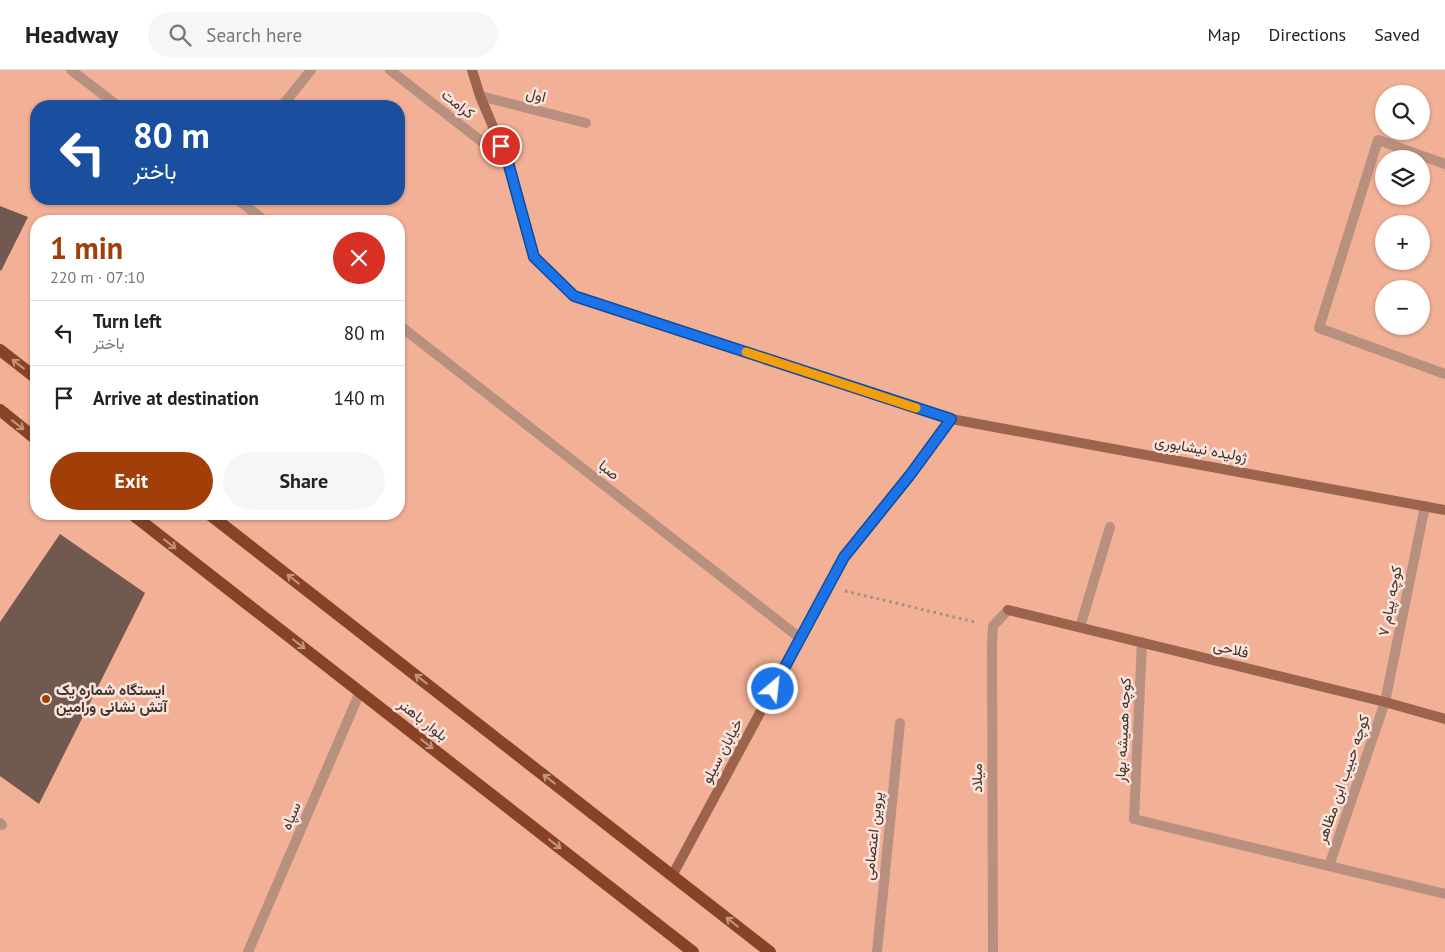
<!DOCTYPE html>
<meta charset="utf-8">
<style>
:root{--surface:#fff;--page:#f6f6f6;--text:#222;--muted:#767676;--line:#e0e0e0;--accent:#a23f08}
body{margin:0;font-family:"PT Sans",Vazirmatn,sans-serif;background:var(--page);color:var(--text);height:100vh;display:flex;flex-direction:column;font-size:19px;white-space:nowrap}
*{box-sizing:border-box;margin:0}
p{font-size:16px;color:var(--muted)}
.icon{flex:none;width:28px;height:28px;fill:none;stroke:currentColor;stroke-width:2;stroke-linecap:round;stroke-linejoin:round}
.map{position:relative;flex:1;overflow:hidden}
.sheet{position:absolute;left:30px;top:145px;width:375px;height:305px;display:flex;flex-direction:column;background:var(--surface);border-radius:20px;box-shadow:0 1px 4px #0004}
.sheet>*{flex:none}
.guide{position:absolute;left:30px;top:30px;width:375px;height:105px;border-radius:20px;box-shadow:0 1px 4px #0004;background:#1a4fa0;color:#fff;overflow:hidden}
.buttons{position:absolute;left:1375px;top:15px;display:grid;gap:10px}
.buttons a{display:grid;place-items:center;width:55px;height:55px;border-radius:50%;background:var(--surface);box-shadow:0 1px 4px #0004;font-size:25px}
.pin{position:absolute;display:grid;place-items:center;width:42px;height:42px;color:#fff;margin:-21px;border:2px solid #fff;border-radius:50%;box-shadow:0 1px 5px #0007}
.me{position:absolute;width:55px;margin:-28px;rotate:28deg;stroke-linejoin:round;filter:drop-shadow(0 0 4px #0008)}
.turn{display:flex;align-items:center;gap:18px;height:105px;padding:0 20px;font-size:22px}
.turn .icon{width:65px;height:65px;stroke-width:2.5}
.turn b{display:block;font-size:35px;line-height:42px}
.round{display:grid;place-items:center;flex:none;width:52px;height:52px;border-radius:26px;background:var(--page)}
.overview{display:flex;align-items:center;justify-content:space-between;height:85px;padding:0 20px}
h1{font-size:30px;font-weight:700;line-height:38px;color:var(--accent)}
.primary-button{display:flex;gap:10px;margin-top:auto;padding:10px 20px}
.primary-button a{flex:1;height:58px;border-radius:30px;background:var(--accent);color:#fff;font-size:20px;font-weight:700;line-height:58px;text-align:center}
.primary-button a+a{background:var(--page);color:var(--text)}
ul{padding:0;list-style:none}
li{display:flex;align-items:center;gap:15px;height:65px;padding:0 20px;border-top:1px solid var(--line)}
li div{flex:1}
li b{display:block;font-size:19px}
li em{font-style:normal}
header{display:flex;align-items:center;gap:30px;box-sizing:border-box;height:70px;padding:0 25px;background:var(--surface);border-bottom:1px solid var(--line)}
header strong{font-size:24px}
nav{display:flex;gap:28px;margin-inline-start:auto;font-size:18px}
.search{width:350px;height:45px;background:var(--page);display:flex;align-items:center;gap:12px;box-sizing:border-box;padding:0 18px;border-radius:28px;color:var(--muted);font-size:19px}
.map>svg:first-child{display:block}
.green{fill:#f2b096;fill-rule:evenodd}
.building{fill:#72594f}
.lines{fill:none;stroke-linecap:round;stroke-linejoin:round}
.path{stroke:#a28f89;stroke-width:3;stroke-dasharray:2.5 4;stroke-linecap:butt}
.lane{stroke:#b89080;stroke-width:10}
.street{stroke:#b89080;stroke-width:10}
.secondary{stroke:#9d644d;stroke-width:10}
.primary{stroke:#884326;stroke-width:12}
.oneway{stroke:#c29380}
.route-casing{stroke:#114b97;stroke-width:12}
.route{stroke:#1a73e8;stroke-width:9}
.slow{stroke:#f59e0b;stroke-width:9}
.poi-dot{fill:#a23f08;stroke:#fce3da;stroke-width:2}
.labels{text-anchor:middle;stroke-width:5;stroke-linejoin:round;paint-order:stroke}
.street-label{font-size:15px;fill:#403430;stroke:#fce3da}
.poi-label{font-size:15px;font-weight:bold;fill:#403430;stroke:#fce3da;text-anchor:start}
</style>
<header>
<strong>Headway</strong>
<div class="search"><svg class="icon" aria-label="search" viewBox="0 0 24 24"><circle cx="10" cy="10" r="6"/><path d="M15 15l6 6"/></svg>Search here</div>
<nav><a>Map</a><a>Directions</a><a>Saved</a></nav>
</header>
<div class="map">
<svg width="1445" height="882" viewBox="0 0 1445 882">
<rect width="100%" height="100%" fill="#fce3da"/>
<path class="green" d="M 0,0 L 1445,0 L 1445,882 L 0,882 ZM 1384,24 L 1421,24 L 1421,61 L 1384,61 ZM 36,36 L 399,36 L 399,129 L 36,129 ZM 1384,89 L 1421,89 L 1421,126 L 1384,126 ZM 36,151 L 399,151 L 399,444 L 36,444 ZM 1384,154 L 1421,154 L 1421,191 L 1384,191 ZM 1384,219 L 1421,219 L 1421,256 L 1384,256 Z"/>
<path class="building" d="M 0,136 L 28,147 L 1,201 L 0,200 Z
M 60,464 L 145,523 L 39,734 L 0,706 L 0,552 Z"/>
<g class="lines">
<path class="path" d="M 845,521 L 975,552"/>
<path class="lane" d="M 480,26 L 586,53"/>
<path class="street" d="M 71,0 L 118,36
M 390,0 L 508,92
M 282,36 L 311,0
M 1445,94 L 1378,70 L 1319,258 L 1445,304
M 237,129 L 265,151
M 399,255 L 800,568
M 1080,557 L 1110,457
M 1142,572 L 1134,749 L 1445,824
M 0,753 L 2,755
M 1329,796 L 1385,632 L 1425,436
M 248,882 L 360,622
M 877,882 L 900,653
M 993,882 L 992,574 L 993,556 L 1008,540"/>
<path class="secondary" d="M 472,0 L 480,26 L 508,92 L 534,187 L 574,226 L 951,349 L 1445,440
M 1008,540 L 1385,632 L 1445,649
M 672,806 L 844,487 L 910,405 L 951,349"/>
<path class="primary" d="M 0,280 L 36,308
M 0,340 L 36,369
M 132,444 L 693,882
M 209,444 L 770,882"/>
</g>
<defs><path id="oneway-shaft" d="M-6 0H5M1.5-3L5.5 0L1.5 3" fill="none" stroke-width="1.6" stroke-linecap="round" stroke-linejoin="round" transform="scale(1.25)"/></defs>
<g class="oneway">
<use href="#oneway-shaft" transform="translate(18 294) rotate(-142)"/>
<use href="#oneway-shaft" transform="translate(18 355) rotate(38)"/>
<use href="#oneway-shaft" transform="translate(170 474) rotate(38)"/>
<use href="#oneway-shaft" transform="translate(293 509) rotate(-142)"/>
<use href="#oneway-shaft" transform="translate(299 574) rotate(38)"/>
<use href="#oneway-shaft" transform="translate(421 609) rotate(-142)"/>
<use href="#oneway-shaft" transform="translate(427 674) rotate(38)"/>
<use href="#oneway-shaft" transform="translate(549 709) rotate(-142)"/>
<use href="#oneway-shaft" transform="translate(555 774) rotate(38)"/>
<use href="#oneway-shaft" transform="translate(732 852) rotate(-142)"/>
</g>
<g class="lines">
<defs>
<path id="route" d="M 501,76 L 508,92 L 534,187 L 574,226 L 951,349 L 910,405 L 844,487 L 773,619"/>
</defs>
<use href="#route" class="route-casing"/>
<use href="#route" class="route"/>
<path class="slow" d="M 746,282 L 916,338"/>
</g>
<circle class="poi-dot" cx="46" cy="629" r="5"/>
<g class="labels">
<g class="street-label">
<text transform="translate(536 25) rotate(14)" y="5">اول</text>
<text transform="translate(458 34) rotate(38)" y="5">کرامت</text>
<text transform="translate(1201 379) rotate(10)" y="5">ژولیده نیشابوری</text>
<text transform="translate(609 400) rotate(38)" y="5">صبا</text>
<text transform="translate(1390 531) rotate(-79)" y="5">کوچه پیام ۷</text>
<text transform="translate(1231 579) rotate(14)" y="5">فلاحی</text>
<text transform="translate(423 650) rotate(38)" y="5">بلوار باهنر</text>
<text transform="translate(1123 660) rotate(-87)" y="5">کوچه همیشه بهار</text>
<text transform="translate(722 681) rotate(-62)" y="5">خیابان سیلو</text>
<text transform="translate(977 708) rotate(-90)" y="5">میلاد</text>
<text transform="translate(1343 709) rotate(-71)" y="5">کوچه حبیب ابن مظاهر</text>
<text transform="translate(291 746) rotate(-67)" y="5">سپاه</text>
<text transform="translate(873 766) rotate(-84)" y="5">پروین اعتصامی</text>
</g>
<g class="poi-label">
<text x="56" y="625">ایستگاه شماره یک<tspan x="56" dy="17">آتش نشانی ورامین</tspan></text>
</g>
</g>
</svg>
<div class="buttons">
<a><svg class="icon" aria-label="search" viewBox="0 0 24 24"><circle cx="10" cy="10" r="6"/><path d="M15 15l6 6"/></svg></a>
<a><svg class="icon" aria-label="layers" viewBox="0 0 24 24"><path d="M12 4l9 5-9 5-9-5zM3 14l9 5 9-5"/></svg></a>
<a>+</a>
<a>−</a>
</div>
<div class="pin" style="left:501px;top:76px;background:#d93025"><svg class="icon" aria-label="arrive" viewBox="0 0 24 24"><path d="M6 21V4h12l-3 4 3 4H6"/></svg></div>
<svg class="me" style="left:773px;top:619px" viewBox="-20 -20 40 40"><circle r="17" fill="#1a73e8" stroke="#fff" stroke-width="3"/><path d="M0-11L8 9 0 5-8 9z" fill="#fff"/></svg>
<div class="guide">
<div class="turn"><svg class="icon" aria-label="left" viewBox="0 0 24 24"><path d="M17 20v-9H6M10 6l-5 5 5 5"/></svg><div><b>80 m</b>باختر</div></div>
</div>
<section class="sheet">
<div class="overview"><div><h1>1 min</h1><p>220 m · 07:10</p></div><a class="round" style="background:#d93025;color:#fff"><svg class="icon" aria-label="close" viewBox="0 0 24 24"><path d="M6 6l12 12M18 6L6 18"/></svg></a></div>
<ul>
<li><svg class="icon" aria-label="left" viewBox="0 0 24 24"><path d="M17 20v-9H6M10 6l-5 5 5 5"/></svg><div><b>Turn left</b><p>باختر</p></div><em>80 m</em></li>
<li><svg class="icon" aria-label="arrive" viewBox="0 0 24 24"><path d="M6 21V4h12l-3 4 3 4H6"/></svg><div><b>Arrive at destination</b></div><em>140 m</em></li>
</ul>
<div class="primary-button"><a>Exit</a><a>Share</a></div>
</section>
</div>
